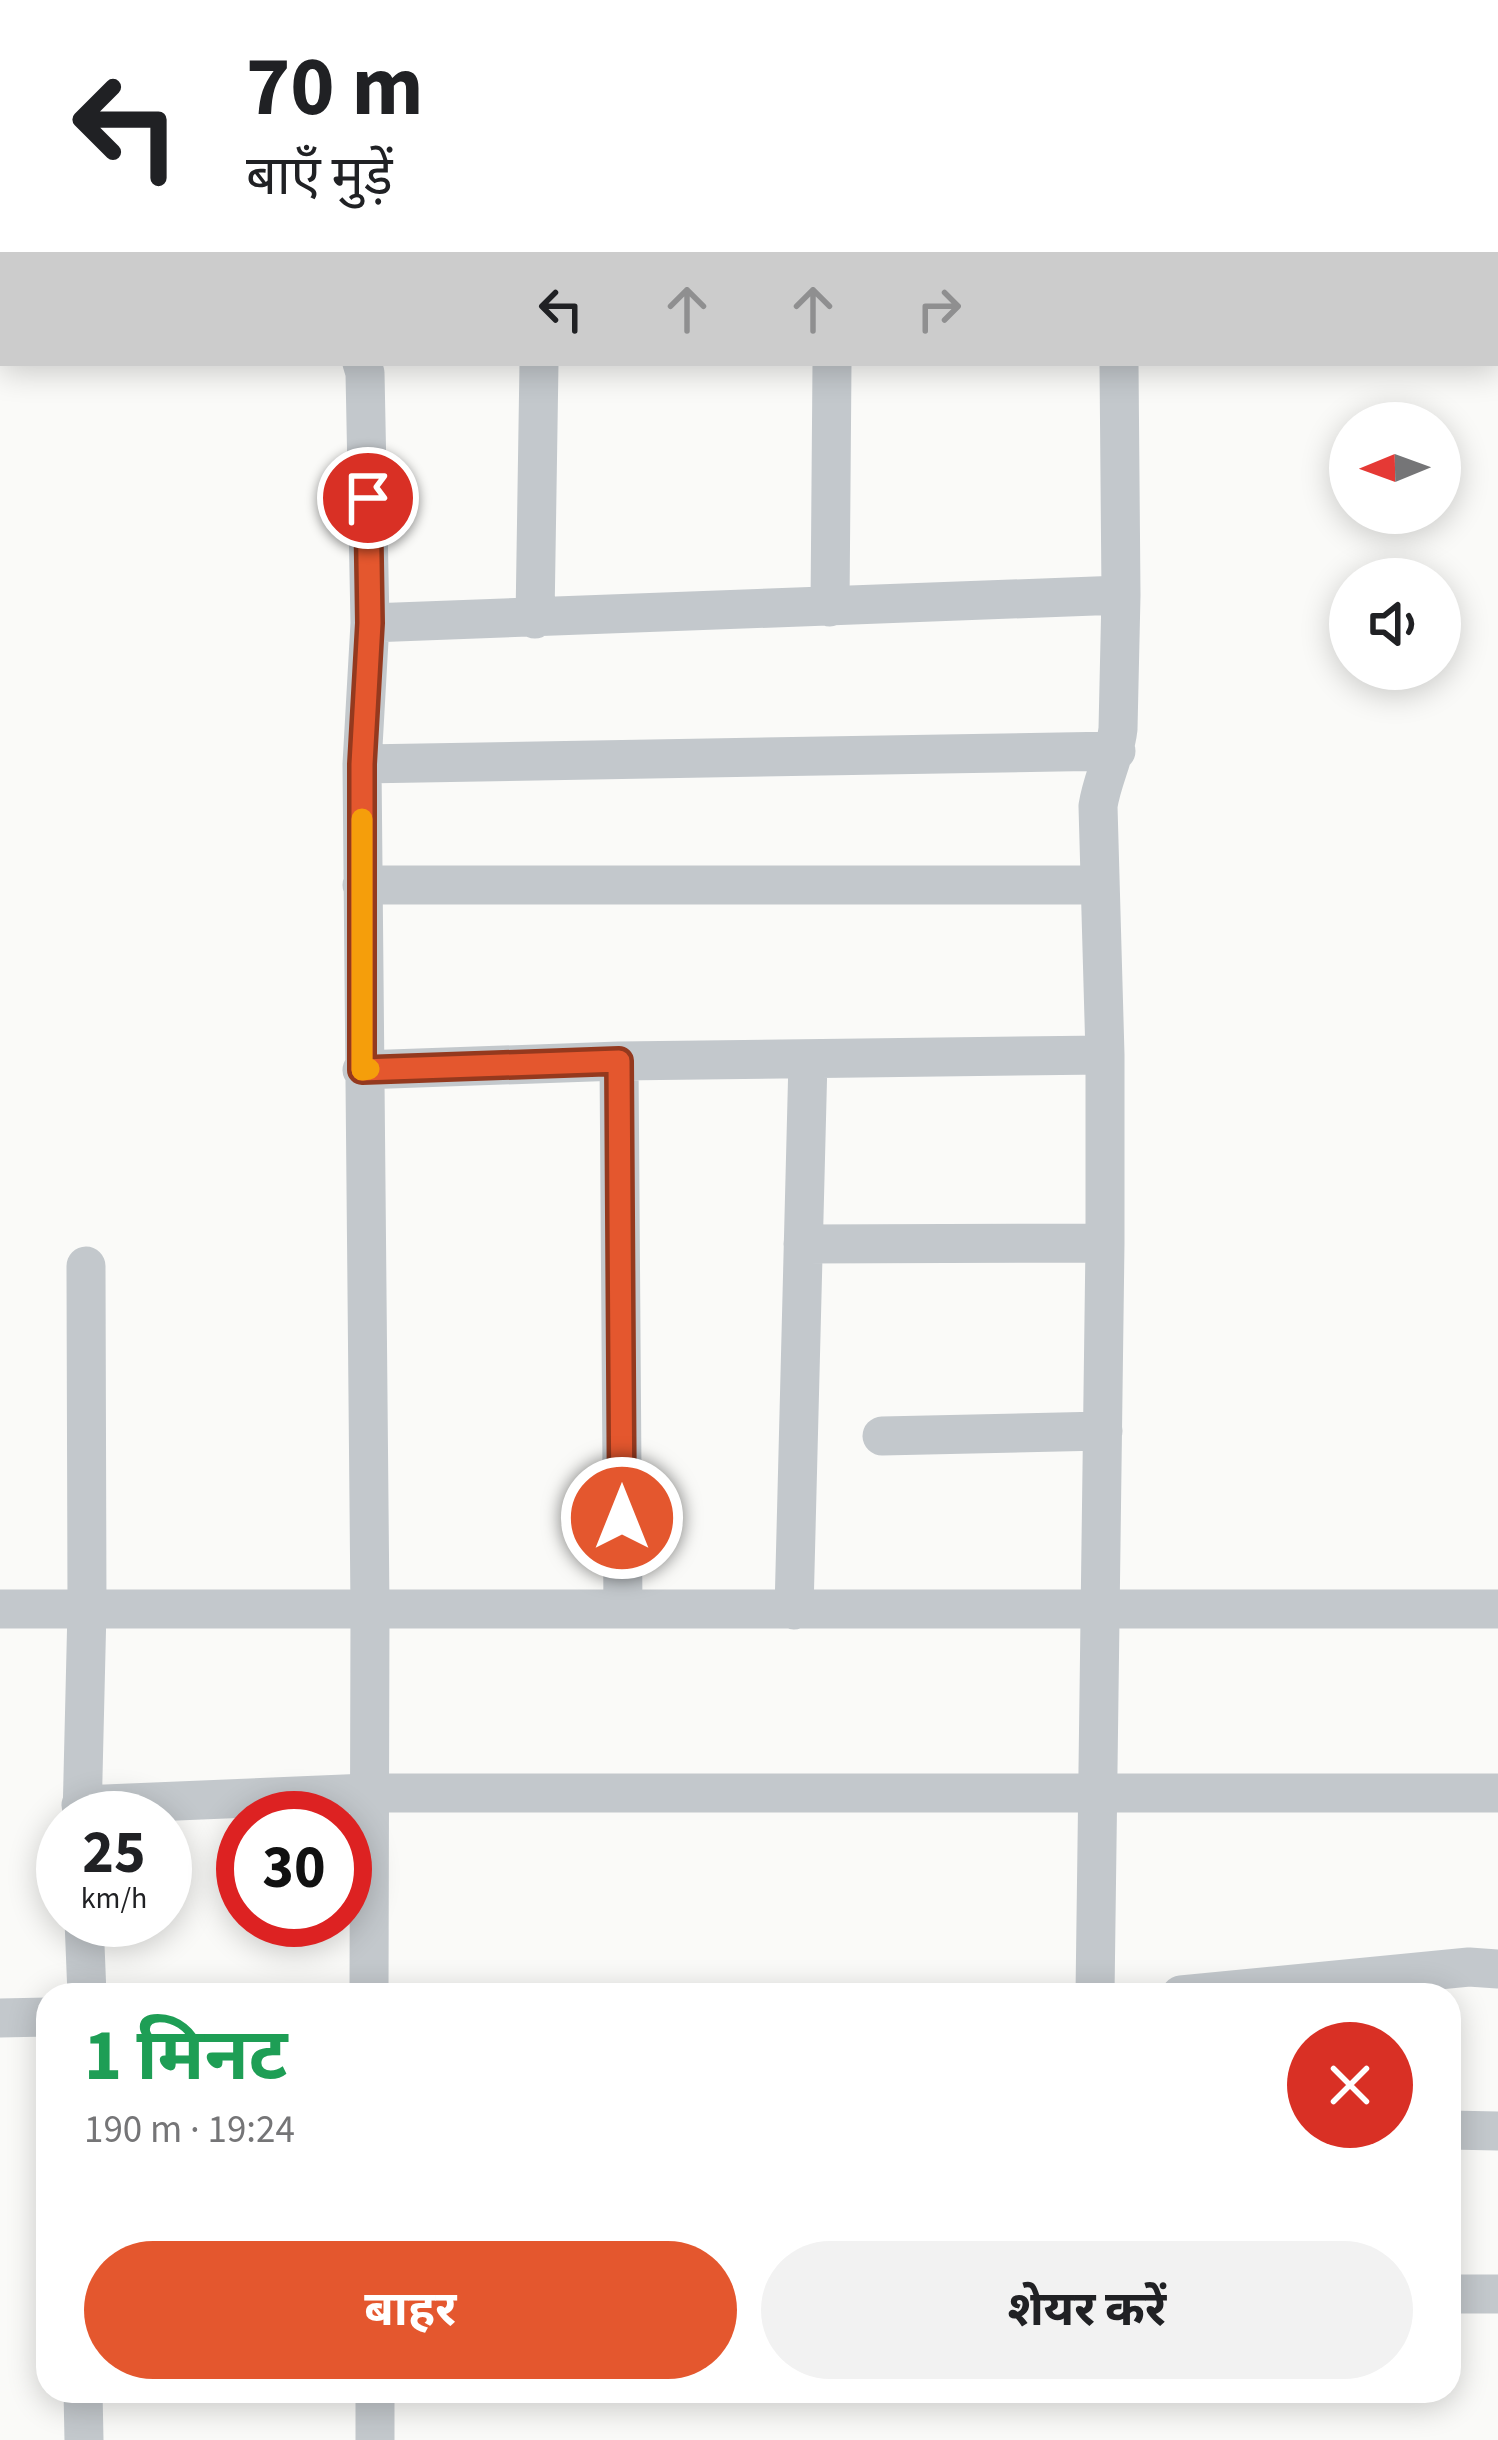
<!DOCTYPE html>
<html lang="hi">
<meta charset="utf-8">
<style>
:root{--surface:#fff;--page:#f2f2f2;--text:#202124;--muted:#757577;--accent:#e4572e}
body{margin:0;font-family:"Source Sans 3","Noto Sans Devanagari",sans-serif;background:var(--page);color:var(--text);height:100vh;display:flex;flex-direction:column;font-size:45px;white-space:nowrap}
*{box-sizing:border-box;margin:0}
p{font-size:39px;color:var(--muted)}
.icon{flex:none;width:66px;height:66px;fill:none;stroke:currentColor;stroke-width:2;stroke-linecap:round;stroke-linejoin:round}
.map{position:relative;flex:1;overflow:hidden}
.sheet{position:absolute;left:36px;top:1983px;width:1425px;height:420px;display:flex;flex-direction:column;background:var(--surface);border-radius:36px;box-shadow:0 6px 30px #0003}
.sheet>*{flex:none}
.banner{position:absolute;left:0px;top:0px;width:1500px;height:366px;box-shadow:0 6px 30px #0003;background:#fff;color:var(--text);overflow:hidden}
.needle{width:78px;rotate:269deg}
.tools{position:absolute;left:1329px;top:402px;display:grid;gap:24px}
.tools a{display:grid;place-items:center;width:132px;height:132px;border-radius:50%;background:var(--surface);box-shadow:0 6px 30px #0003;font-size:60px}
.speed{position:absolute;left:36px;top:1791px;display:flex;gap:24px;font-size:60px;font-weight:700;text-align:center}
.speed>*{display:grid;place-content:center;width:156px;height:156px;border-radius:50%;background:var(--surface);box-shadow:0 6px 30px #0003;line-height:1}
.speed small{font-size:30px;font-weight:400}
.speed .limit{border:18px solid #d22;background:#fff;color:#111}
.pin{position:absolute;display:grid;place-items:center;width:102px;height:102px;color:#fff;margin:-51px;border:6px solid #fff;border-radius:50%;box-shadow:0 3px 12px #0007}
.me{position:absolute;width:132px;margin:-66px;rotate:0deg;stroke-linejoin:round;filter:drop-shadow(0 0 9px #0008)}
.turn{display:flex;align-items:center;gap:42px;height:252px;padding:0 48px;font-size:54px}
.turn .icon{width:156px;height:156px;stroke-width:2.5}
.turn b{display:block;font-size:84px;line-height:102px}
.lanes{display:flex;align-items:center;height:114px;padding:0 48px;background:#0003;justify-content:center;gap:60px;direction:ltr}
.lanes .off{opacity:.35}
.round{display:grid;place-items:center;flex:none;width:126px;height:126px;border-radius:63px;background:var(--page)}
.head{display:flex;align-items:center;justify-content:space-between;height:204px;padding:0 48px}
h1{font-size:72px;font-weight:700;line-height:90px;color:#1e9e55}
.cta{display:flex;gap:24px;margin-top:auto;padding:24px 48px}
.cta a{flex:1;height:138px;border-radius:72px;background:var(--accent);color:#fff;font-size:48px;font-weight:700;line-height:138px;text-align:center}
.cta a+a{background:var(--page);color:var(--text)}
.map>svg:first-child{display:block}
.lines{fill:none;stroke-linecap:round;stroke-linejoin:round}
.minor{stroke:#c3c8cc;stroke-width:39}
.route-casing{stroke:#94391e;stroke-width:30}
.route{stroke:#e4572e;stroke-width:21}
.slow{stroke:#f59e0b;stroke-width:21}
</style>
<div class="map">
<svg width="1498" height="2440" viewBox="0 0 1498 2440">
<rect width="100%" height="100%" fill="#fafaf8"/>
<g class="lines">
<path class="minor" d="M 961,0 L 1017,3
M 548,3 L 549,0
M 835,3 L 835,0
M 1115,3 L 1115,0
M 362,363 L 365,373 L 370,623 L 362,764 L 370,1609 L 369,1995
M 830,607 L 832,363
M 535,619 L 539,363
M 370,623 L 1121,595
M 362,764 L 1116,751
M 362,885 L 1099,885
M 619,1061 L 623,1609
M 362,1070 L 619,1061 L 1105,1055
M 803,1244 L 1105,1243
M 882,1436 L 1103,1431
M 0,1609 L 1498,1609
M 794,1610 L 808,1060
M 81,1805 L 368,1793 L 1498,1793
M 82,1818 L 87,1609 L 86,1266
M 84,1920 L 87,1995
M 1095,1995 L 1105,1243 L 1105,1055 L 1098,806 C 1102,779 1115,757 1118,729 L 1121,595 L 1119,363
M 1181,1995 L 1469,1967 L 1498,1969
M 0,2018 L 48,2017
M 1449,2130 L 1498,2131
M 1449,2294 L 1498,2294
M 83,2391 L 84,2440
M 375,2391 L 375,2440"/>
</g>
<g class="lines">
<defs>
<path id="route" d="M 368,498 L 370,623 L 362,764 L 362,1070 L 619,1061 L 622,1518"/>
</defs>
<use href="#route" class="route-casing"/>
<use href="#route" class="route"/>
<path class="slow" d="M 362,819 L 362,1070 L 369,1069"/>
</g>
</svg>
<div class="tools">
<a><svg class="needle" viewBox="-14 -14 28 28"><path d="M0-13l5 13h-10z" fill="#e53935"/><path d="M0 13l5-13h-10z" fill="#757577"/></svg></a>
<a><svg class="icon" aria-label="sound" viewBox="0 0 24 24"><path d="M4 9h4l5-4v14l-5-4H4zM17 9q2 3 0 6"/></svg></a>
</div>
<div class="speed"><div>25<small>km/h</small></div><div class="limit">30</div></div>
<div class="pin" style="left:368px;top:498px;background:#d93025"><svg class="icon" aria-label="arrive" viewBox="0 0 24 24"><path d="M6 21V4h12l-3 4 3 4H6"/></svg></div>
<svg class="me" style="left:622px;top:1518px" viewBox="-20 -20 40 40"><circle r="17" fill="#e4572e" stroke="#fff" stroke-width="3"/><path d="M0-11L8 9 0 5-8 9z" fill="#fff"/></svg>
<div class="banner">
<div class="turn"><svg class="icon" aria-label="left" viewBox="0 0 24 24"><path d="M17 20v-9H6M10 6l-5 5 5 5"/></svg><div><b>70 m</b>बाएँ मुड़ें</div></div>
<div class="lanes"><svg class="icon" aria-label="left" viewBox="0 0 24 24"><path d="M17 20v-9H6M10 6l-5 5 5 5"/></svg><svg class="icon off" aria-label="ahead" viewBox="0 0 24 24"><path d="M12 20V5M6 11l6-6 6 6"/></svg><svg class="icon off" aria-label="ahead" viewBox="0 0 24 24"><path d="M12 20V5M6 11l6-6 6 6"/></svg><svg class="icon off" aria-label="right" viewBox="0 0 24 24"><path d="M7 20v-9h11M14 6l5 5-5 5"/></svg></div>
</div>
<section class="sheet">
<div class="head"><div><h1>1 मिनट</h1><p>190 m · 19:24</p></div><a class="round" style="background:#d93025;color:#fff"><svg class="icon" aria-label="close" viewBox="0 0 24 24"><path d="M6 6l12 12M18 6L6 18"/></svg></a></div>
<div class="cta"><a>बाहर</a><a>शेयर करें</a></div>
</section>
</div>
